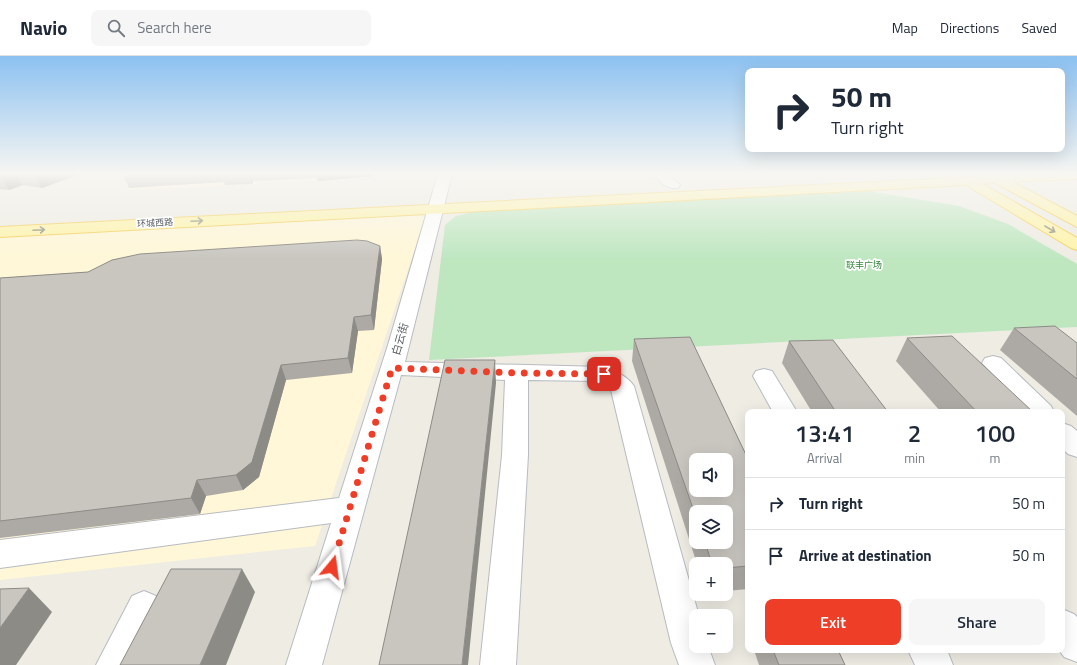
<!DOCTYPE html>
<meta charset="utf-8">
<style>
:root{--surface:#fff;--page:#f6f6f7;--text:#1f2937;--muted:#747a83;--line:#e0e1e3;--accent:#ef3e28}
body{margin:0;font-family:"Titillium Web","Noto Sans SC",sans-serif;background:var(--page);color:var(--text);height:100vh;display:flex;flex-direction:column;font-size:15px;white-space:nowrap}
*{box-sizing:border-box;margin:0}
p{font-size:13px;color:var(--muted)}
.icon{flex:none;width:22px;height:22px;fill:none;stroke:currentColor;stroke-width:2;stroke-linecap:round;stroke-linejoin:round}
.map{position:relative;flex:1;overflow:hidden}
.side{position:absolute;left:745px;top:353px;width:320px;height:244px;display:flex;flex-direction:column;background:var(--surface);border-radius:8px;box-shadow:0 4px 16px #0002}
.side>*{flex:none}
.top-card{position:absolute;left:745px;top:12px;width:320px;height:84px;border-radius:8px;box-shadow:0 4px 16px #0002;background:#fff;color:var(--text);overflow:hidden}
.tools{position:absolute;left:689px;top:397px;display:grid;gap:8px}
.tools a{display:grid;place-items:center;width:44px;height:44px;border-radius:8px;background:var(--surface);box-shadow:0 4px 16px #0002;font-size:20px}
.pin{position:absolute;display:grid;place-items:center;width:34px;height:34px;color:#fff;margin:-17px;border-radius:8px;box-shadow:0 2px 6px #0006}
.me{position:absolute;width:44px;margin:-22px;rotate:16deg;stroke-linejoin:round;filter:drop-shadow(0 0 3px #0008)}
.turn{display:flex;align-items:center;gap:14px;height:84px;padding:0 20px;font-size:18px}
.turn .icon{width:52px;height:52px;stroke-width:2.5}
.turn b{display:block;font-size:28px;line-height:34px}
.eta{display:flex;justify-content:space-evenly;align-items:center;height:68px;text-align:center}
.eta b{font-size:24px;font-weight:600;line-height:28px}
.primary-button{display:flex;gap:8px;margin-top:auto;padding:8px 20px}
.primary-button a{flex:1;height:46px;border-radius:8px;background:var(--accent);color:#fff;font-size:16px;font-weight:600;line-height:46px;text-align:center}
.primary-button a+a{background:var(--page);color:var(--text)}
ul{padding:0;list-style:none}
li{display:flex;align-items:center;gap:12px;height:52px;padding:0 20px;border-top:1px solid var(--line)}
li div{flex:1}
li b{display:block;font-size:15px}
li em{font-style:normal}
header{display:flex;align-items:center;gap:24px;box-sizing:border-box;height:56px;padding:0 20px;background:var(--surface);border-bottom:1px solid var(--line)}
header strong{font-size:19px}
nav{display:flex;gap:22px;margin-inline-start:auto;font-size:14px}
.search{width:280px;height:36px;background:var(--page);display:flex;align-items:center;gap:10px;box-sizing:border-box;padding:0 14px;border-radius:8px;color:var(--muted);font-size:15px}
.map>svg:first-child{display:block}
.commercial{fill:#fff7d7}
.green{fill:#bee7c0}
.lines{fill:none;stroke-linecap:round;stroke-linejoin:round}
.minor-casing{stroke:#b8bbc0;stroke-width:2}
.major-casing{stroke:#f6ce54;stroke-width:2}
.minor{fill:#fff;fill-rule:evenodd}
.major{fill:#fff4a7;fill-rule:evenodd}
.wall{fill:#adaaa5;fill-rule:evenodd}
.shaded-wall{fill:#8d8b86}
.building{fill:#c9c6c0;stroke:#8d8b86;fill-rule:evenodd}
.oneway{stroke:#94937b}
.route{stroke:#ef3e28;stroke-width:7;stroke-dasharray:0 12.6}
.labels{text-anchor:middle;stroke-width:3.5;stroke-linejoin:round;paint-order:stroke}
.far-street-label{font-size:9px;fill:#5b5f64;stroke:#fff}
.far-park-label{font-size:9px;fill:#318538;stroke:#fff}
.street-label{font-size:11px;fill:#5b5f64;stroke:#fff}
</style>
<header>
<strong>Navio</strong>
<div class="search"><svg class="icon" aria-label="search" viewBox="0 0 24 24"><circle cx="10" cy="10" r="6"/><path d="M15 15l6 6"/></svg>Search here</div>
<nav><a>Map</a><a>Directions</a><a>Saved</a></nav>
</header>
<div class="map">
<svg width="1077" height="609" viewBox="0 0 1077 609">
<rect width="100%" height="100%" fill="#eeece3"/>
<path class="commercial" d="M 144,118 L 387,118 L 375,122 L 127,134 Z
M 411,159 L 426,160 L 315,490 L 0,524 L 0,181 Z"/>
<path class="green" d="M 868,135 L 959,150 L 1008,168 L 1077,208 L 1077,271 L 429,304 L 445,169 L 456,160 L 473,156 Z"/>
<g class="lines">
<defs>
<path id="minor" d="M 438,118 L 452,118 L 405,306 L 603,311 C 614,314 627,320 634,330 L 699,560 L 696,560 L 696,590 L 708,590 L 715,609 L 679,609 L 671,587 L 611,334 L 598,325 L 528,324 L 528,399 L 516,609 L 480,609 L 502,399 L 505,324 L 401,319 L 322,609 L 286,609 L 331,467 L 0,512 L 0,484 L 339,442 L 388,289 Z
M 655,118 L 668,118 L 680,129 L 678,132 C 668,134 659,126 655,118 Z
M 993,300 L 1001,302 L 1051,350 L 1054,356 L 1028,356 L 982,307 L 985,302 Z
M 764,313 L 772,315 L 797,356 L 773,356 L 753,320 L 756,315 Z
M 1062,367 L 1071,370 L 1077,375 L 1077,401 L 1068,398 L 1062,392 Z
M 144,535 L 156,540 L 161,551 L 133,609 L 96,609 L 132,540 Z
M 1062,553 L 1074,558 L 1077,561 L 1077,606 L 1064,601 L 1059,594 L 1062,594 Z
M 908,594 L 947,594 L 953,609 L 915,609 Z"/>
<path id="major" d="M 1030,118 L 1077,118 L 1077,123 L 1013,126 L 1077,160 L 1077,171 L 995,127 L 983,128 L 1077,182 L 1077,194 L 1071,192 L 966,129 L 0,181 L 0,171 Z"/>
</defs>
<use href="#minor" class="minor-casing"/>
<use href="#major" class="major-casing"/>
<use href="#minor" class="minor"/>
<use href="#major" class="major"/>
</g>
<path class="wall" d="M 0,118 L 80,118 L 42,132 L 23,129 L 9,134 L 0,133 Z
M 123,118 L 374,118 L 374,120 L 318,125 L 317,122 L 253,125 L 252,128 L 225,129 L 224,126 L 129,132 Z
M 380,190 L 382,203 L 374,274 L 358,275 L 352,317 L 286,324 L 259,421 L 243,434 L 206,440 L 200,458 L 0,482 L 0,222 L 88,216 Z
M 1014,272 L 1077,287 L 1077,360 L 1000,294 Z
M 907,282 L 1033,356 L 941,356 L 896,305 Z
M 634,283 L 748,403 L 748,533 L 726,535 L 726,508 L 697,508 L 632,305 ZM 696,456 L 726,486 L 696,486 Z
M 789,285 L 888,356 L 812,356 L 782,307 Z
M 754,594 L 838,594 L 845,609 L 759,609 Z"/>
<path class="shaded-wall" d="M 0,118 L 16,118 L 23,129 L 9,134 L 0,119 Z
M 34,118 L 80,118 L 42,132 Z
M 249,118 L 251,118 L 253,125 L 252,128 Z
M 316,118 L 374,118 L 374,120 L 318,125 Z
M 380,190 L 382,203 L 374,274 L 371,259 Z
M 354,261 L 358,275 L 352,317 L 348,302 Z
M 495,304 L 496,327 L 468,609 L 462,609 Z
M 281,309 L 286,324 L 259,421 L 243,434 L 236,419 Z
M 197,424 L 206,440 L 200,458 L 191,442 Z
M 242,513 L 255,536 L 226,609 L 200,609 Z
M 29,532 L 52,556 L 16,609 L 0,609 L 0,572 Z"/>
<path class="building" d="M 357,184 L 367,185 L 380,190 L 371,259 L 354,261 L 348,302 L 281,309 L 252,406 L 236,419 L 197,424 L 191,442 L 0,465 L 0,222 L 88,216 L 112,204 L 140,198 Z
M 1055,270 L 1077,287 L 1077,323 L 1014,272 Z
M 952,280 L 1033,356 L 977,356 L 907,282 Z
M 690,281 L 748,403 L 748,510 L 726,512 L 726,508 L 712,508 L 705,486 L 726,486 L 726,456 L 696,456 L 696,461 L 634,283 ZM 696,404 L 726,404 L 726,434 L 696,434 Z
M 833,284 L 888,356 L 836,356 L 789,285 Z
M 445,304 L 495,304 L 462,609 L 379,609 Z
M 171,513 L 242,513 L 200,609 L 120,609 Z
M 29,532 L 0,572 L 0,533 Z
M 773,594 L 838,594 L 845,609 L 779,609 Z"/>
<defs><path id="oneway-shaft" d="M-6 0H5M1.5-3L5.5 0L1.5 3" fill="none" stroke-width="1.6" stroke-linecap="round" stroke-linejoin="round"/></defs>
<g class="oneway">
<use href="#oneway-shaft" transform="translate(197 165) rotate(-3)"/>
<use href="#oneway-shaft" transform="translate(1050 173) rotate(30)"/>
<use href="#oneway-shaft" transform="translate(39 174) rotate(-3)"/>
</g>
<linearGradient id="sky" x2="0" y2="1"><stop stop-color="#8cc1f1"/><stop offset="0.58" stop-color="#f7f6f2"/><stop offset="1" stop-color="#f7f6f2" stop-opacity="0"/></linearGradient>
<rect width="1077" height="203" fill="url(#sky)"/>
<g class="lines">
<path class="route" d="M 332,511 L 392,312 L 517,317 L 604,318"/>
</g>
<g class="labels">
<g class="far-street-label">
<text transform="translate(155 167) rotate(-3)" y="3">环城西路</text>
</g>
<g class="far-park-label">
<text x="864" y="212">联丰广场</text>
</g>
<g class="street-label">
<text transform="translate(400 283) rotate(-74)" y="4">白云街</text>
</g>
</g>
</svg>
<div class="tools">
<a><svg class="icon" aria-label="sound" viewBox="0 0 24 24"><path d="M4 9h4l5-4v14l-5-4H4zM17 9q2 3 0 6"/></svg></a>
<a><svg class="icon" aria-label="layers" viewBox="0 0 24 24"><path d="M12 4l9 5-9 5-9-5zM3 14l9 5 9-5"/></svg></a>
<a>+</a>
<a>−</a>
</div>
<div class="pin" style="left:604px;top:318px;background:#d93025"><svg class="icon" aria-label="arrive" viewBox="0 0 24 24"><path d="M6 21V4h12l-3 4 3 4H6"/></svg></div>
<svg class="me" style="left:332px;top:511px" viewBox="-20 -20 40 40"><path d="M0-17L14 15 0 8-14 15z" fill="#ef3e28" stroke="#fff" stroke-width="4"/></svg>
<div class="top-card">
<div class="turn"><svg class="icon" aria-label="right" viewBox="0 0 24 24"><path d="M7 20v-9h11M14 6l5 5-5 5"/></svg><div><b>50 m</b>Turn right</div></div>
</div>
<section class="side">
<div class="eta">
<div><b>13:41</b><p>Arrival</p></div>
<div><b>2</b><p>min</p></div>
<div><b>100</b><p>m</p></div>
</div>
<ul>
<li><svg class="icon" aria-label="right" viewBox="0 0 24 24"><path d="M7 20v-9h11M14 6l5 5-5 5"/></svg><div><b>Turn right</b></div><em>50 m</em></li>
<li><svg class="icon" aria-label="arrive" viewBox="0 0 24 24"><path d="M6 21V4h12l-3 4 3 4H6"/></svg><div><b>Arrive at destination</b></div><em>50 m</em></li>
</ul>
<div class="primary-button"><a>Exit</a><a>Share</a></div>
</section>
</div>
